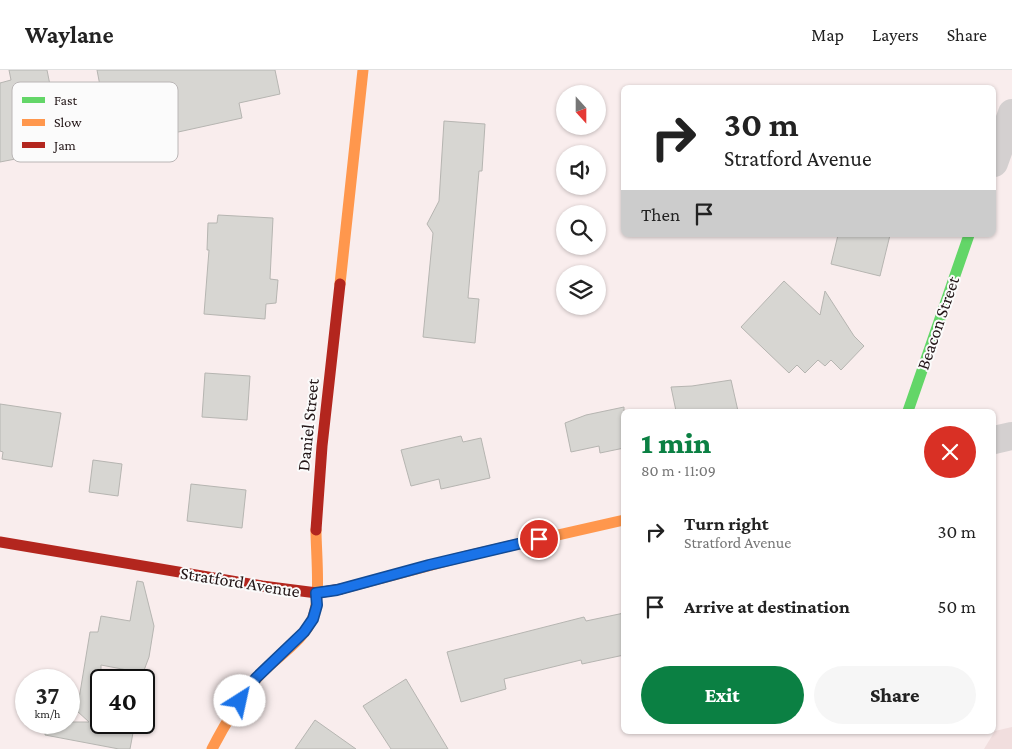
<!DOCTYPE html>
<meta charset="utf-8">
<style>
:root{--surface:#fff;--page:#f6f6f6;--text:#222;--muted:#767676;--line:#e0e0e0;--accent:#0b8043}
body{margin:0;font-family:"Crimson Pro",serif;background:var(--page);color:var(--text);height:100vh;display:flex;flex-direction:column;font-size:19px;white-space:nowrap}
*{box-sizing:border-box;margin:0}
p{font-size:16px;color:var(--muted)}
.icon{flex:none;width:28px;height:28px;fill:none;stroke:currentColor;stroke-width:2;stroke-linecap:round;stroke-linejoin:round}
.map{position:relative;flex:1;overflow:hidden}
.details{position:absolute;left:621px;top:339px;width:375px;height:325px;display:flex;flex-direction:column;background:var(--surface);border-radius:8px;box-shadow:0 1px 4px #0004}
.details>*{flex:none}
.top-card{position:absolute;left:621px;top:15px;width:375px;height:152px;border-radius:8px;box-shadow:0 1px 4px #0004;background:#fff;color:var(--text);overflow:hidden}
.needle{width:32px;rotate:159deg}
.controls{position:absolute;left:556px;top:15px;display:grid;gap:10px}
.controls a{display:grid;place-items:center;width:50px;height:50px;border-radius:50%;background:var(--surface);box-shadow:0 1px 4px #0004;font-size:25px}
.speed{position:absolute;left:15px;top:599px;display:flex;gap:10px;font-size:25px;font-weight:700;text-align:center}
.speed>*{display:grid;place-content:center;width:65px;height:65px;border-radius:50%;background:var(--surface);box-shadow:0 1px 4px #0004;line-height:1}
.speed small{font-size:12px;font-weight:400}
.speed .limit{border:2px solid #111;border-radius:8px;background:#fff;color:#111}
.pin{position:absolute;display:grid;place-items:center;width:42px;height:42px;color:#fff;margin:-21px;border:2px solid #fff;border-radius:50%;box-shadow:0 1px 5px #0007}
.me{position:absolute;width:55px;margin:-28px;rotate:35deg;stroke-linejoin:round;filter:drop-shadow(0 0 4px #0008)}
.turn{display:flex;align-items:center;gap:18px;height:105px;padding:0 20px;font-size:22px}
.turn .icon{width:65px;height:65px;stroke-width:2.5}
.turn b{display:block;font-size:35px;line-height:42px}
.then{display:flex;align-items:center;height:48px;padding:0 20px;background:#0003;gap:10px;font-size:19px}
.round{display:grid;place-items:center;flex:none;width:52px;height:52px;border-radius:26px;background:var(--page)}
.head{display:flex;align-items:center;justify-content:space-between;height:85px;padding:0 20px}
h1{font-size:30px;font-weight:800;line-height:38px;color:var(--accent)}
.action{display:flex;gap:10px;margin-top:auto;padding:10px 20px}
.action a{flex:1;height:58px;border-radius:30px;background:var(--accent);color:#fff;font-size:20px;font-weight:800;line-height:58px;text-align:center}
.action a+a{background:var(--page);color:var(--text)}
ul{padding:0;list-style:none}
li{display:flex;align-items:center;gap:15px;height:75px;padding:0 20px}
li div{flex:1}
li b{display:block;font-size:19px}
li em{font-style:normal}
header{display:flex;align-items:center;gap:30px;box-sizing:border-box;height:70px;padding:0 25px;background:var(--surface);border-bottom:1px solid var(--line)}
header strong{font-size:24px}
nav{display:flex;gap:28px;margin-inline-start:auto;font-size:18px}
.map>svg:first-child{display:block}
.built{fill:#f1dede}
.building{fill:#d7d6d2;stroke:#b6b5b1}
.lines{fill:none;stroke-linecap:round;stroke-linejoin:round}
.street{stroke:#d4d0d0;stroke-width:28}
.fast{stroke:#63d668;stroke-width:11}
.slow{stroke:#ff974d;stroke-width:11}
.jam{stroke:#b3261e;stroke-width:11}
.route-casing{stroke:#114b97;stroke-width:12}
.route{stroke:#1a73e8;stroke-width:9}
.labels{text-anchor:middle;stroke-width:4;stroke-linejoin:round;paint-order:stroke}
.street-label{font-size:18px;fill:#221516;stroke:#fbfbfb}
.key{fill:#fbfbfb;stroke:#bab6b6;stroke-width:1}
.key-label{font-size:14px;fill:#221516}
</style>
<header>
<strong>Waylane</strong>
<nav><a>Map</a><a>Layers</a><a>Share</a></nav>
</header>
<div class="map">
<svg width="1012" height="679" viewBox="0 0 1012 679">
<rect width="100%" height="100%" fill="#f9eded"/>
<path class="built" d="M 1012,657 L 1012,679 L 984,679 L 995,661 Z"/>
<path class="building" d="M 9,0 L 47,0 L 53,30 L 101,21 L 97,0 L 275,0 L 280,24 L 239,33 L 242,48 L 160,66 L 158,57 L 111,67 L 109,56 L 60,66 L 62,80 L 0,92 L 0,13 L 11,10 Z
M 444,51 L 485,54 L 482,101 L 479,101 L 468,228 L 479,229 L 475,273 L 423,267 L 433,163 L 427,154 L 439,131 Z
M 218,145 L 273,148 L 270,209 L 278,210 L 276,233 L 266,234 L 265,249 L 204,244 L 209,180 L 207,180 L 208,153 L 217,153 Z
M 838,165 L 890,165 L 880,206 L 831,194 Z
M 784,211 L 820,245 L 825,221 L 854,266 L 864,276 L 841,300 L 831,290 L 825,296 L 818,290 L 805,303 L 797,295 L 789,303 L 741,257 Z
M 205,303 L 250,306 L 247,350 L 202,347 Z
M 731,310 L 738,341 L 676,341 L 671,317 L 692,316 Z
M 0,334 L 61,343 L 52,397 L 2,389 L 3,382 L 0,381 Z
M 624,337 L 624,378 L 600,383 L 599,376 L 571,382 L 565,353 L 586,345 Z
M 461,366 L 463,372 L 481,368 L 490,408 L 441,419 L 439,409 L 411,416 L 401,380 Z
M 93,390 L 122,394 L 118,426 L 89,422 Z
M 191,414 L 246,420 L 242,458 L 187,451 Z
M 137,511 L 143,512 L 154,556 L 149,587 L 143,603 L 101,595 L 101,652 L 135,652 L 130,679 L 119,679 L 45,665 L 46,652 L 89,652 L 77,641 L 90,562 L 98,562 L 101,546 L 130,551 Z
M 624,543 L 624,585 L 582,594 L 581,590 L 504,609 L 506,619 L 461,632 L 447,582 L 584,547 L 586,551 Z
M 406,609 L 448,679 L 391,679 L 363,636 Z
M 315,650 L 356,679 L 295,679 Z"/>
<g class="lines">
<path class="street" d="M 994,93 L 1012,43
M 994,370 L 1012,366"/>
<path class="fast" d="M 908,341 L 969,165"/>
<path class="slow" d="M 340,214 L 363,0
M 341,519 L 466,486 L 624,450
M 212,679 C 225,654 239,630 257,608 C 273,589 305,571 313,547 C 321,527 316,483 316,460"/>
<path class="jam" d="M 316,460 L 322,376 L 340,214
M 0,472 L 262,516 L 317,523 L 341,519"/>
</g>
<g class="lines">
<defs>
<path id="route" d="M 240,631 L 256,608 L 304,562 L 313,549 L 317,535 L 316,523 L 337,520 L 429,495 L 539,469"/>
</defs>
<use href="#route" class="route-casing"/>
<use href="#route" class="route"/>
</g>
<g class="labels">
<g class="street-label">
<text transform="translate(938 253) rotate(-71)" y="6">Beacon Street</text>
<text transform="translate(308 355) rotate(-84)" y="6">Daniel Street</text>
<text transform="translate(240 512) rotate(9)" y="6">Stratford Avenue</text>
</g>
</g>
<rect x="12" y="12" width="166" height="80" rx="8" class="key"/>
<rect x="22" y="27" width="23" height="6" fill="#63d668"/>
<rect x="22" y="49" width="23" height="7" fill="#ff974d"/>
<rect x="22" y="72" width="23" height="6" fill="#b3261e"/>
<g class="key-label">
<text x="54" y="35">Fast</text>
<text x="54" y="57">Slow</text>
<text x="54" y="80">Jam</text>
</g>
</svg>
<div class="controls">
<a><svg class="needle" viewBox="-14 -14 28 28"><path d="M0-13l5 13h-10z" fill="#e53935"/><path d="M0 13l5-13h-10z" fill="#767676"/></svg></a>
<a><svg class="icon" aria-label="sound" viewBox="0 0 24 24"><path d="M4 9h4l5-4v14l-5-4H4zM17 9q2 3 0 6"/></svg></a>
<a><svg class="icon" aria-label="search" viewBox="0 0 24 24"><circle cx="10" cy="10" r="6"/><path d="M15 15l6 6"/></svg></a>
<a><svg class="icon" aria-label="layers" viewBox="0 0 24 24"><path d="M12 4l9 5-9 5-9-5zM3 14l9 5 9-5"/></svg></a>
</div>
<div class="speed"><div>37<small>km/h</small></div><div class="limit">40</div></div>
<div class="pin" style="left:539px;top:469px;background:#d93025"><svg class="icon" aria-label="arrive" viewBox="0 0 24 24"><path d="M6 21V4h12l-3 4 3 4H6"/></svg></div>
<svg class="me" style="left:240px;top:631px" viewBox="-20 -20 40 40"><circle r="19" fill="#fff"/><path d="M0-13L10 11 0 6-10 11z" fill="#1a73e8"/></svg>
<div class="top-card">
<div class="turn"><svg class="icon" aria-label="right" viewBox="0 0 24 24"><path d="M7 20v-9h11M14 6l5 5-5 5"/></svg><div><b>30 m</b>Stratford Avenue</div></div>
<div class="then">Then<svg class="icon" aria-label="arrive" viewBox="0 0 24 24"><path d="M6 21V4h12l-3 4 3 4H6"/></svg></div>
</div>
<section class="details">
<div class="head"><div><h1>1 min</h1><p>80 m · 11:09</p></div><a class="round" style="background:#d93025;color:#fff"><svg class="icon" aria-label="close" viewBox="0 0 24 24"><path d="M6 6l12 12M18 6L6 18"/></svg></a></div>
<ul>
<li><svg class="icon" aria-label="right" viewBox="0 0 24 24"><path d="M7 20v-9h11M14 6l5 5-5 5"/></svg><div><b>Turn right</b><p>Stratford Avenue</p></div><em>30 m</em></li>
<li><svg class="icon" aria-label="arrive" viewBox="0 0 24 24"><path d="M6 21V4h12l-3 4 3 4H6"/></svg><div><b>Arrive at destination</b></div><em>50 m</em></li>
</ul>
<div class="action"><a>Exit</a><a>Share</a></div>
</section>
</div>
